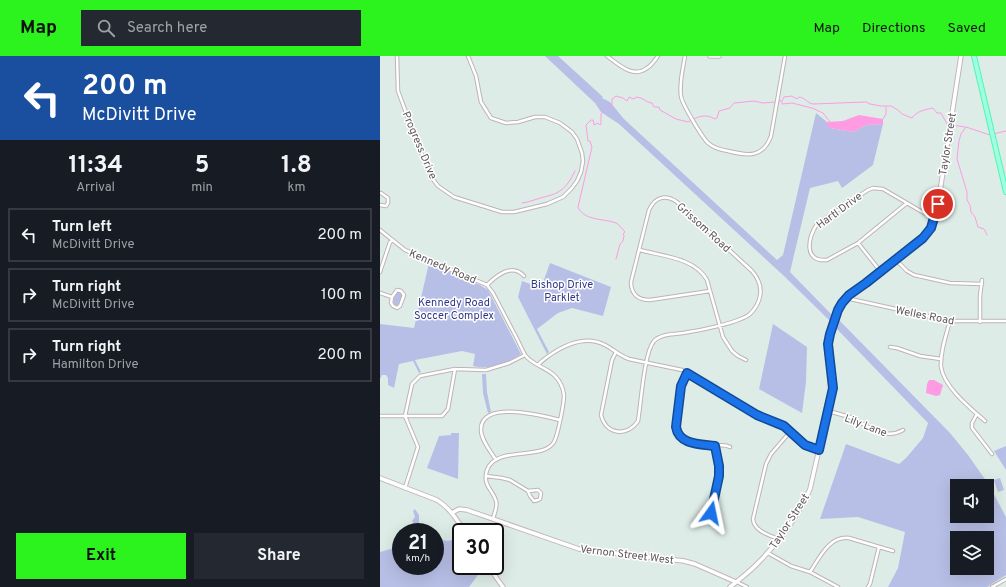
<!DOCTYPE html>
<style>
:root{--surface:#171b24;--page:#242831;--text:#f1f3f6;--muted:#9ea1a6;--line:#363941;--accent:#2cf21e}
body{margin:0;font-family:Overpass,sans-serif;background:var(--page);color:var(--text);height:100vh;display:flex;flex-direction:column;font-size:15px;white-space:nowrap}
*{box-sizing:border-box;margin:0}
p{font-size:13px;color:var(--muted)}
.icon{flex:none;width:22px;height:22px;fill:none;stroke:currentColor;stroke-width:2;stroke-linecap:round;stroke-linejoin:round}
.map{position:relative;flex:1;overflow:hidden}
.drawer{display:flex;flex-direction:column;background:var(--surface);width:380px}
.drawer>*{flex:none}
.banner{background:#1a4fa0;color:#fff;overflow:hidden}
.buttons{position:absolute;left:570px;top:423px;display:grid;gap:8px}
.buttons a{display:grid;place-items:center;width:44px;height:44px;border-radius:0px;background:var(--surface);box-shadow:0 4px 16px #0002;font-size:20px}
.speed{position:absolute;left:12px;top:467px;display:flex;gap:8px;font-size:20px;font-weight:700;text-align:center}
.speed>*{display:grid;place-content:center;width:52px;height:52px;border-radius:50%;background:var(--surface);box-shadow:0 4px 16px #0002;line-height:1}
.speed small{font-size:10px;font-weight:400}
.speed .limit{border:2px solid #111;border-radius:6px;background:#fff;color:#111}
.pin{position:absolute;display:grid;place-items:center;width:34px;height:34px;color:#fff;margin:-17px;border:2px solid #fff;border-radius:50%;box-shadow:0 1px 4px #0007}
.me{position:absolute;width:44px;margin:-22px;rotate:12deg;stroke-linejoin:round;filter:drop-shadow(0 0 3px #0008)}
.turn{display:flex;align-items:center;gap:14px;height:84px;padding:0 16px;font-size:18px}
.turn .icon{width:52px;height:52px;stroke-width:2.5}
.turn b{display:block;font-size:28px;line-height:34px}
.eta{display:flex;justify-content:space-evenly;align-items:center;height:68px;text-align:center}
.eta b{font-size:24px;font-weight:700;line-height:28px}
.action{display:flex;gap:8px;margin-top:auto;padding:8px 16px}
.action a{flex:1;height:46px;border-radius:0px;background:var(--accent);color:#111;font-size:16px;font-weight:700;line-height:46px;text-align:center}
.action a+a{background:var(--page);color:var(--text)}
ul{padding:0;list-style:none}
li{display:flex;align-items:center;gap:12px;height:54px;margin:0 8px 6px;padding:0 8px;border:2px solid var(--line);border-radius:0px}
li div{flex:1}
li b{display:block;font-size:15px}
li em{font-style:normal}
header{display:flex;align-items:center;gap:24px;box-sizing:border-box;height:56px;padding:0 20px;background:var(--accent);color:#111}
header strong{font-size:19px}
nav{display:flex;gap:22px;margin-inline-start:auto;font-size:14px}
.search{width:280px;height:36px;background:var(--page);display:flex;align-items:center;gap:10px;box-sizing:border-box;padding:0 14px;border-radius:0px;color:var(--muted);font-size:15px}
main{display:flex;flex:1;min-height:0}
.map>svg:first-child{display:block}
.green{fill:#b8bfe6;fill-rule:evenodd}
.water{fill:#ff9be2}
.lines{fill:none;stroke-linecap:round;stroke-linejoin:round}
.stream{stroke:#ff9be2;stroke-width:1}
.street-casing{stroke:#bdb4b8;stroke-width:4.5}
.secondary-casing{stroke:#c2b7bd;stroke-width:5.5}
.primary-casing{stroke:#4af9af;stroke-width:6}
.street{stroke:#fff;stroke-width:2.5}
.secondary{stroke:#fff;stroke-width:3.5}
.primary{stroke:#a0ffe2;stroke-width:4}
.route-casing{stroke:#114b97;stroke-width:10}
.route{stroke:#1a73e8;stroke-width:7}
.labels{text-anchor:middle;stroke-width:3;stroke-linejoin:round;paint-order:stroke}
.street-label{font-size:11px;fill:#61575d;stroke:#fff}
.park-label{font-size:11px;fill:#303887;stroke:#fff}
</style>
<header>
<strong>Map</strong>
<div class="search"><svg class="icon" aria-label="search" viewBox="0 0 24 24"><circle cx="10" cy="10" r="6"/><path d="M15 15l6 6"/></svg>Search here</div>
<nav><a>Map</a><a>Directions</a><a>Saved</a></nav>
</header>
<main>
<section class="drawer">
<div class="banner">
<div class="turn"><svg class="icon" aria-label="left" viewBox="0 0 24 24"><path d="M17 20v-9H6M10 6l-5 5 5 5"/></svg><div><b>200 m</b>McDivitt Drive</div></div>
</div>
<div class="eta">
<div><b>11:34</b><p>Arrival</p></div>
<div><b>5</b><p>min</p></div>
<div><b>1.8</b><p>km</p></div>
</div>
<ul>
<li><svg class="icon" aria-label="left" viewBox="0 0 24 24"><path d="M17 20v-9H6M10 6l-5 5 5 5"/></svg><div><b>Turn left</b><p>McDivitt Drive</p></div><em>200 m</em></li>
<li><svg class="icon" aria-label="right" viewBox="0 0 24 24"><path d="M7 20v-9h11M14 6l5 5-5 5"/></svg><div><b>Turn right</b><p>McDivitt Drive</p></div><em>100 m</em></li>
<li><svg class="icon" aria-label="right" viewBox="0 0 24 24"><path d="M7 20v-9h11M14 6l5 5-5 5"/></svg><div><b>Turn right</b><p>Hamilton Drive</p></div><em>200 m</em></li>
</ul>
<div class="action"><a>Exit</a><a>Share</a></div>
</section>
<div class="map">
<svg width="626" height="531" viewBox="0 0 626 531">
<rect width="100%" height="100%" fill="#deece7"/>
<path class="green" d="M 165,0 L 178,0 L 223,41 L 222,42 L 230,46 L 244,63 L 397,204 L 403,199 L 436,57 L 447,66 L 450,72 L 473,76 L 486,69 L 503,68 L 493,109 L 462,132 L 458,125 L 430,132 L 410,216 L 453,260 L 451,266 L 404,220 L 239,68 L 221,56 L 215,47 Z
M 49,207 L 100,229 L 108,234 L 141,298 C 126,308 110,314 93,310 L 95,298 L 82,295 L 35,304 L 41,316 L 39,317 L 33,305 L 19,308 L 14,332 L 8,329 L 8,322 L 6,319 L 2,319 L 0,323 L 0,268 L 34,272 Z
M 170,207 L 231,231 L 223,260 L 192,252 L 178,257 L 157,273 L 169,296 L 167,298 L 138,241 L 142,225 L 161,232 Z
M 18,236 L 21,237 L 22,240 L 19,248 L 16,250 L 14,249 C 12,245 15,239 18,236 Z
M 457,262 L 570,377 L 588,399 L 609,429 L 626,461 L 626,519 L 607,531 L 508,531 L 518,512 L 525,476 L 478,461 L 440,463 L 466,388 L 519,408 L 526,402 L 543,382 L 548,367 L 454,270 ZM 577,430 L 607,430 L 607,460 L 577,460 ZM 577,482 L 607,482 L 607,512 L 577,512 Z
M 393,268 L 427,291 L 426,326 L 422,357 L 379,333 Z
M 102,318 L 106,318 L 107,336 L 111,356 L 108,357 L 103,337 Z
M 71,377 L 79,377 L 78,423 L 47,412 L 59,380 L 71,379 Z
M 626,390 L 626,414 L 614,395 Z
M 620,422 L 624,434 L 618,436 L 614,424 Z
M 35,453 L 39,459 L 39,467 L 41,470 L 47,472 L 47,476 L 36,476 L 37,472 L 32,465 L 35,461 L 33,455 Z
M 81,479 L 81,510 L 100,510 L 100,516 L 89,531 L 0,531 L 0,496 L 21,490 L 21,510 L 55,510 L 55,480 C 67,487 70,486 81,479 Z"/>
<path class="water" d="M 479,59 L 503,63 L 503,68 L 486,69 L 473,76 L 450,72 L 447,69 L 447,66 L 463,65 Z
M 549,324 L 554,324 L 563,329 L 560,339 L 556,340 L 546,337 L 547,328 Z"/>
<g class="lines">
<path class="stream" d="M 399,45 L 402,45 L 404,41 L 412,40 L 417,43 L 419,41 C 426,42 427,47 433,48 L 486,46 L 490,48 L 501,50 L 511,50 L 518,54 L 522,58 L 532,62 C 537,55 544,54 553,52 L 557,57 L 561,57 L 567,68
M 402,46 L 402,48 L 412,47 L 432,52 L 443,57 L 450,66
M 230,50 L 232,49 L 232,43 L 236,40 L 243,42 L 247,45 L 249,41 L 254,43 L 256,41 L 261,42 L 268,46 L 272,47 L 274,51 L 279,51 L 280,54 L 296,63 L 308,66 C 317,61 325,57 335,63 L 337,62 L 339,55 L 350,52 L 354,47 L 374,45 L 383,47 L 396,46
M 224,54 L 221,58 L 221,68 L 220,69 L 218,67 L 214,69 L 213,64 L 211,64 L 206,69 L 208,85 L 210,85 L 212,91 L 198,151 C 203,164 223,163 233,166 C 240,168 241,172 245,176 L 243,178 L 244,180 L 243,185 L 240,188 L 236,203
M 503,63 L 506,58 L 506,51
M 572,69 L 585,71
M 613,78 L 626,75
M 142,147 C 150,146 156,143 164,141 C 182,137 187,131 195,115
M 607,179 L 604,173 L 598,171 L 595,161 L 591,156 L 590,149 L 587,144 L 587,136 L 577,103 L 579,85 L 581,78 L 586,71 L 610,79"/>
<defs>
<path id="street" d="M 17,0 L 18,35 L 40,94 L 52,122 L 58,130 L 74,141 L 122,156 L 134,156 L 167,148 L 183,141 L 192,132 L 197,125 L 201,116 L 203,105 L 202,97 L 197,83 L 192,76 L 180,67 L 165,61 L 155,61 L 138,66 L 126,67 L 111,62 L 101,46 L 96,20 L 88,0
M 227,0 C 238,8 253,23 267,12 C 272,9 275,4 278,0
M 305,0 C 303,12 299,27 301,40 C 302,48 322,81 328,87 C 334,92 341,94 348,95 C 368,100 383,102 391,80 L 405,0
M 527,147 L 478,187 L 447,204 C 423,206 428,182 437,168 L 488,134 L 493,132 L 503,133 L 544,157 L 554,161
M 0,149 L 6,150 L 8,147 L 8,142 L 1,137
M 0,174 L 25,194 L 107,229 L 113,237 C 120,250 127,264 134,277 C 138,284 141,292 145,299 C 152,309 166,311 175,320 C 180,325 183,332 184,339 C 184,347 178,379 174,386 C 163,405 116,389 107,414 C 102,429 113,434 116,445 C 118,451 114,457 113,463
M 478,187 L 501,216
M 260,194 C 282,200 315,202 327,224 L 343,281 L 352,295 L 358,300 L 366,304
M 516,204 L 527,215 L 534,219 L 570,227 L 602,228
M 0,216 L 10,186 L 13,184
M 107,229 C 117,219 132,207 144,220
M 17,234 L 21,235 L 24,239 L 20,250 L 17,252 L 13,250 L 11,247 L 12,241 Z
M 0,237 L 12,241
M 466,242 L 570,265 L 626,265
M 570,265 C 566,279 560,296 561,311 C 564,331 590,352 605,365
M 600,266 L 600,240 L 602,224
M 510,291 L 517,292 L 540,300 L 561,303
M 236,296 L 232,304 L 221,359 C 226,379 247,381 258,365 C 261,348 264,296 274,285 C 281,278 294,278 303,277 C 317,275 359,267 370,258 C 375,253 379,246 380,240 C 382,230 378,222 372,215 L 297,146 C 285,138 275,141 269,154 L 251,226 C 251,238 258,244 270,244 L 330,235
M 158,309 C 161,305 166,302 170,299 C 186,288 206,279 225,289 C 233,293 240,300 249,303 L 302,314 L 377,359 L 404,370 L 425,389 L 439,394
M 307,317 L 301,330 L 296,371 C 299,388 320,389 335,389 C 341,390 345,388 350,391
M 448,355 C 455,357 463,359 470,361 C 487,369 504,385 523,374
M 597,358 L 592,367 L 592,372 L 612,398
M 0,360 L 62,360 L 68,353 L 75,313
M 116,404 C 111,396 101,384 101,374 C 100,343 163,360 180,364
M 106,420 L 122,422 L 130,424 L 148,435 L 158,434 L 161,437 L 160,443 L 158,444 L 154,445 L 150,440 L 148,435
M 25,432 L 38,391 L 25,360 L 32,328 L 40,320 L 75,313 L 106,314 L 129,307 L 145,299
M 328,465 C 334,451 339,427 339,412 C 338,404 337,397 335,390
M 398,483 C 389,479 374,475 373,463 L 386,408 L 391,398 L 410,376
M 388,497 L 411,510 L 430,516 L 458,531
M 430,516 C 440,501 449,480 469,482 L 513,495
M 357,526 L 367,531
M 488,531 L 490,528 L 499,491
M 612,531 L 626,523"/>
<path id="secondary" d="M 330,0 L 339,0
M 0,422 L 57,444 C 70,452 77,464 85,476
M 72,457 L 79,453 L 87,454 L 199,493 L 304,505 L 315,508 L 356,526
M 108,510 L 123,531
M 350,531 C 359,524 368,517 376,509 C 397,488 418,460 430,433 L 453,332 L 448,288 L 455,263 L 462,247 L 469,239 L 493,222 L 543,183 L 551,172 L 558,148 L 581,0"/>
<path id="primary" d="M 594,0 L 626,136"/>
</defs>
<use href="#street" class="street-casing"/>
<use href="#secondary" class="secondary-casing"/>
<use href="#primary" class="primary-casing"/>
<use href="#street" class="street"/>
<use href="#secondary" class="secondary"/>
<use href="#primary" class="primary"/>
</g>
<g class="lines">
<defs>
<path id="route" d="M 331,457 L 339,420 L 339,410 L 335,390 C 320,388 299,389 296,371 L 301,330 L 307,317 L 377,359 L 404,370 L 425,389 L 439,394 L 453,332 L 448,288 L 450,278 L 458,254 L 462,247 L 469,239 L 486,227 L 543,182 L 551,172 L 558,148"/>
</defs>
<use href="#route" class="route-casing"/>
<use href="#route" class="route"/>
</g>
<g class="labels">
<g class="street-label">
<text transform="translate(567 88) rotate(-81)" y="4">Taylor Street</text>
<text transform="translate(40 89) rotate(67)" y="4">Progress Drive</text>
<text transform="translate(459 154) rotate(-36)" y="4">Hartl Drive</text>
<text transform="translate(324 171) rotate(42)" y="4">Grissom Road</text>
<text transform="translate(63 210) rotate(23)" y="4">Kennedy Road</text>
<text transform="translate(545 259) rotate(11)" y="4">Welles Road</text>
<text transform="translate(486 369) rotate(21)" y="4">Lily Lane</text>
<text transform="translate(409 465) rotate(-57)" y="4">Taylor Street</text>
<text transform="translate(247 498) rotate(7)" y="4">Vernon Street West</text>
</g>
<g class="park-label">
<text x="182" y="232">Bishop Drive<tspan x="182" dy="13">Parklet</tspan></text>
<text x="74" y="250">Kennedy Road<tspan x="74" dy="13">Soccer Complex</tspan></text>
</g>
</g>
</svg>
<div class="buttons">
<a><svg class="icon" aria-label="sound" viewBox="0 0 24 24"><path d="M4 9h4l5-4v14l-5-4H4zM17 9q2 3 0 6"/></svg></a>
<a><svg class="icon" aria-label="layers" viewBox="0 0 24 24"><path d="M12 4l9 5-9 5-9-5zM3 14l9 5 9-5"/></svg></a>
</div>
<div class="speed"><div>21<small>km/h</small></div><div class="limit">30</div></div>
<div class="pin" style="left:558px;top:148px;background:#d93025"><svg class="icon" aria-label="arrive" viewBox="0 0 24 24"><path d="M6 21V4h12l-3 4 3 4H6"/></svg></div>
<svg class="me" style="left:331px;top:457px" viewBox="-20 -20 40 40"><path d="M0-17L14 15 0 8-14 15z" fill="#1a73e8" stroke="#fff" stroke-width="4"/></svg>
</div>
</main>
